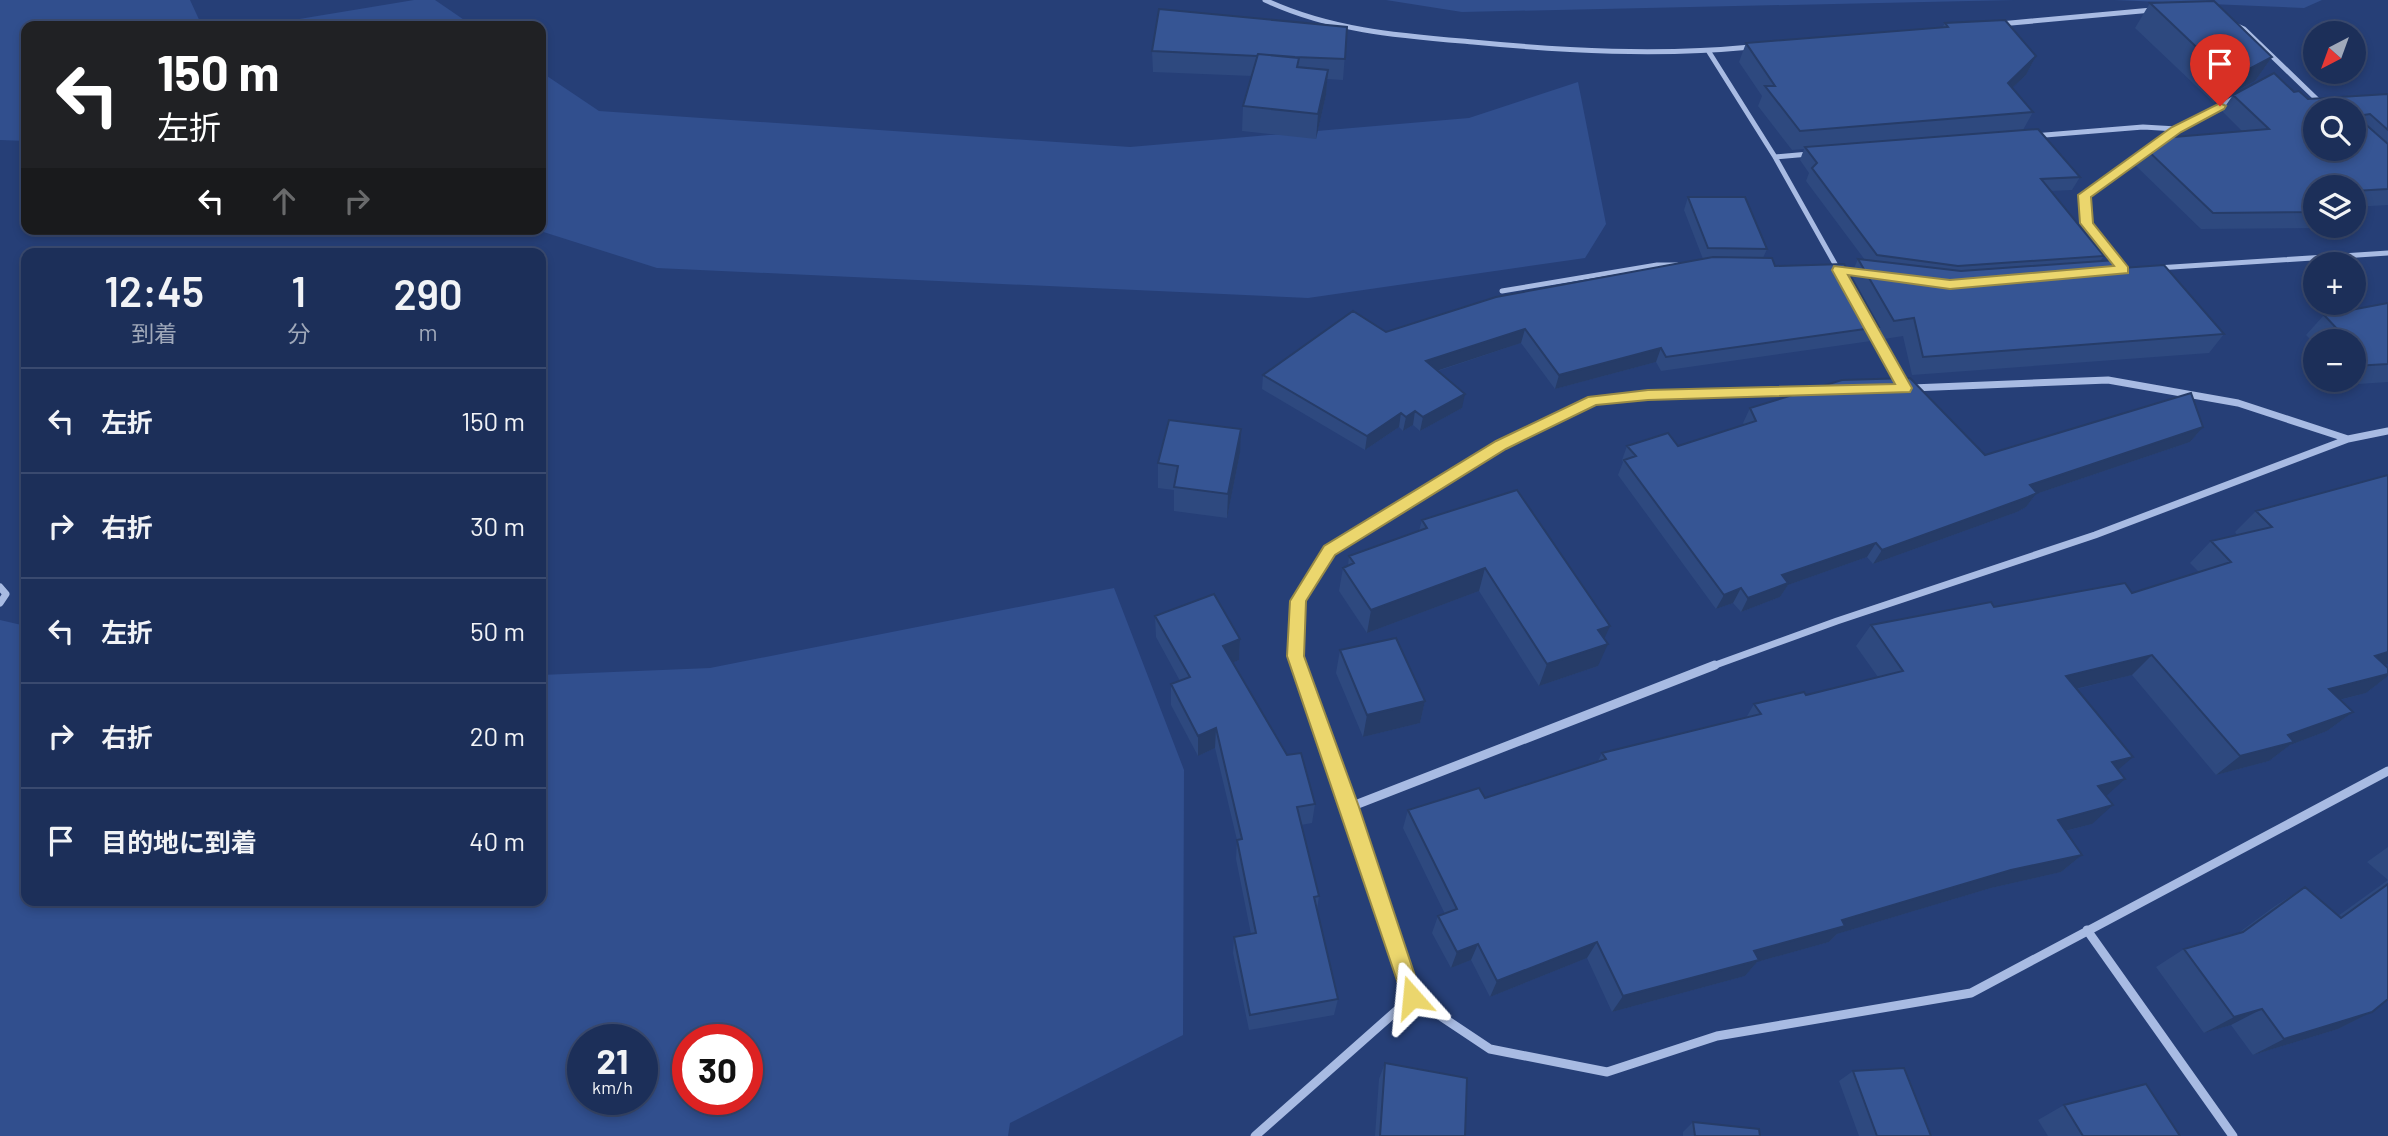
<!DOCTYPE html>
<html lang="ja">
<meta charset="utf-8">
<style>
:root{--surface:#1c2f59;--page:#25375f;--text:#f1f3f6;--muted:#a0a9ba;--line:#3a4a6f}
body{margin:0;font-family:Barlow,"Noto Sans JP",sans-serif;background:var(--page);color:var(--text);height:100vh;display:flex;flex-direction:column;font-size:26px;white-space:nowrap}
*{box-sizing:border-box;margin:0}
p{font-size:23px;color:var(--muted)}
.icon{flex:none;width:38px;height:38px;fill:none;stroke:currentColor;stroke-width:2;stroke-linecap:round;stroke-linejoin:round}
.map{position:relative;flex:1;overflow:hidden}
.details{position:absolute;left:21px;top:248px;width:525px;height:658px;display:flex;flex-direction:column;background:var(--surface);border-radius:14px;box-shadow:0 4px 10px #0003,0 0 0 2px var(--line)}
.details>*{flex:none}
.banner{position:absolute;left:21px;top:21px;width:525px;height:214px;border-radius:14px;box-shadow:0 4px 10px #0003,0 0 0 2px var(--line);background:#202124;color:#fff;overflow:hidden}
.needle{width:46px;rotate:221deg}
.controls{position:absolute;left:2303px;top:21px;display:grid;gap:14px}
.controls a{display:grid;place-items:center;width:63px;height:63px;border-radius:50%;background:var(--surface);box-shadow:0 4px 10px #0003,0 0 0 2px var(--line);font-size:35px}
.speed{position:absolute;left:567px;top:1024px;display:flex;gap:14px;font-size:35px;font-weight:700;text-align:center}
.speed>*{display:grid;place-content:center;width:91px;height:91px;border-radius:50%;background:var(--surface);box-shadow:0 4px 10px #0003,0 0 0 2px var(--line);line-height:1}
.speed small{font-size:18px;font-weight:400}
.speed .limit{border:10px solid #d22;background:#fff;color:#111}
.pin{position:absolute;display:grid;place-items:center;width:60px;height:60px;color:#fff;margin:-72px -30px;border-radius:50% 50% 50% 0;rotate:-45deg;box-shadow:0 0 7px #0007}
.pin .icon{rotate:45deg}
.me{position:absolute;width:77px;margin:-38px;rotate:342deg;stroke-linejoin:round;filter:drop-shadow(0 0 5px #0008)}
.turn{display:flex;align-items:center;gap:24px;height:147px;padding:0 21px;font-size:32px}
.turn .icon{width:91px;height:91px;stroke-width:2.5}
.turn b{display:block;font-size:49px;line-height:60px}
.lanes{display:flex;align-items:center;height:66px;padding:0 21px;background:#0003;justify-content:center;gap:35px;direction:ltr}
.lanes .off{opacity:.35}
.eta{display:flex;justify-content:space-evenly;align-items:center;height:119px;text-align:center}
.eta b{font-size:42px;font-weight:600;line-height:49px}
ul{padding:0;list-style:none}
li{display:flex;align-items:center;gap:21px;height:105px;padding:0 21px;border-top:2px solid var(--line)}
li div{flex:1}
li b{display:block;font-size:26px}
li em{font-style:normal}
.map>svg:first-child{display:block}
.green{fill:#314f8e;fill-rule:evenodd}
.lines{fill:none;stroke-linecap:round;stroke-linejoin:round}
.street-far2{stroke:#a8bbe3;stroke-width:5}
.street-far1{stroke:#a8bbe3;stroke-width:7}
.street{stroke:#a8bbe3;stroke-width:9}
.wall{fill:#2e497f}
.shaded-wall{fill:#263c68}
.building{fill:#365594;stroke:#263c68;stroke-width:2;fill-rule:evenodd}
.route{fill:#ebd66d;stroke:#998b47;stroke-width:2}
</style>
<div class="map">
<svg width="2388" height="1136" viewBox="0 0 2388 1136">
<rect width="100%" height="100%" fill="#263f77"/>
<path class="green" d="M 0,0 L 190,0 L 202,26 L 26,26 L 26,141 L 0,140 Z
M 414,0 L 435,0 L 473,26 L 257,26 Z
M 1386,0 L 2015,0 L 1462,12 Z
M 2114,0 L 2322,0 L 2304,8 Z
M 541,72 L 599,111 L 1130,147 L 1469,118 L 1578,82 L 1606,224 L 1585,258 L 1308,298 L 657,268 L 534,229 L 541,229 Z
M 1114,588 L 1184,770 L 1183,1035 L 1010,1123 L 1008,1136 L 0,1136 L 0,620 L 26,626 L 26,901 L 541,901 L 541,675 L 710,668 ZM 583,1040 L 642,1040 L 642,1099 L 583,1099 ZM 688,1040 L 747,1040 L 747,1099 L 688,1099 Z"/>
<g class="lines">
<path class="street-far2" d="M 1265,0 C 1331,31 1402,36 1473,42 C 1566,51 1658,56 1751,47
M 2000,24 L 2152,10
M 2235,25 L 2244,29 L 2328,110
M 1709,52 L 1775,157 L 1839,271
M 2033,136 L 2143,127 L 2177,129
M 2159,142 L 2233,99
M 1775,157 L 1809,154
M 2121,267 L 2087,223 L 2084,195 L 2149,149
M 2157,268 L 2388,253
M 1502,291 L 1657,265 L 1677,265"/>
<path class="street-far1" d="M 1870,327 L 1902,384
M 1912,388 L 2108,380 L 2238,403 L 2348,439
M 0,587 L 6,594 L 0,603
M 1300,667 L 1296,656 L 1298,601 L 1329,551 L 1501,445 L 1593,400 L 1648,395 L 1813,391
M 1710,667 L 1837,621 L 2095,535 L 2348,439 L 2388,431"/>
<path class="street" d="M 1299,665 L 1412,997 L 1490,1049 L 1607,1072 L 1717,1036 L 1971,993 L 2388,771
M 1350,807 L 1715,665
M 2087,930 L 2233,1136
M 1255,1136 L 1412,997"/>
</g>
<path class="wall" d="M 2150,3 L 2272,57 L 2255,81 L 2214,103 L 2135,28 Z
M 1945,23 L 2036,56 L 2026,75 L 2012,88 L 2033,112 L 2023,130 L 2080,177 L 2072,190 L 2050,191 L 2104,256 L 2100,261 L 2122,268 L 2224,334 L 2209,353 L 1912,375 L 1903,336 L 1884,339 L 1878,328 L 1871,341 L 1661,371 L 1656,362 L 1555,389 L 1521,343 L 1438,371 L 1462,408 L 1420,431 L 1413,425 L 1403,431 L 1399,427 L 1365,450 L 1262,389 L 1263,375 L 1386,332 L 1703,259 L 1684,210 L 1688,197 L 1767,249 L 1763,258 L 1775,266 L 1851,275 L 1858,259 L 1865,260 L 1806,181 L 1809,173 L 1800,160 L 1804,149 L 1792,150 L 1758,106 L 1762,96 L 1739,62 L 1746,43 L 1942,28 Z
M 1347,27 L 1343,80 L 1327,79 L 1326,95 L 1316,139 L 1242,131 L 1243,106 L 1252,76 L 1153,72 L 1152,51 Z
M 2294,92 L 2308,99 L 2388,94 L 2388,205 L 2354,207 L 2354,187 L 2315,187 L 2315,226 L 2329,226 L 2328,228 L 2201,229 L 2135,165 L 2146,149 L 2242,131 L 2222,111 L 2233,95 Z
M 2388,303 L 2388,382 L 2329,386 L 2328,380 L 2354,380 L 2354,341 L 2315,341 L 2315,344 L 2306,335 L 2324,315 Z
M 1750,408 L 1985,455 L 2203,427 L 2190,442 L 2036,494 L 2026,507 L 2017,512 L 1873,564 L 1867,557 L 1788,585 L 1780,597 L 1741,612 L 1733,603 L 1716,609 L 1618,475 L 1623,462 L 1622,460 L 1627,446 L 1678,446 L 1744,425 L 1743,423 Z
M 1240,453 L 1227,518 L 1174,511 L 1174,490 L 1158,488 L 1158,463 Z
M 2388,475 L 2388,664 L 2385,665 L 2388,668 L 2388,676 L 2366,693 L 2340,700 L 2353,712 L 2327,731 L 2290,745 L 2269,761 L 2216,775 L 2132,675 L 2077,689 L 2118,770 L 2092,824 L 2066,831 L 2082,855 L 2061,872 L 1991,888 L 1837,934 L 1829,942 L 1757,962 L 1745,976 L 1612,1012 L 1587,958 L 1490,997 L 1471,960 L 1451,968 L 1432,933 L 1438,916 L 1445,914 L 1403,828 L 1408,810 L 1485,798 L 1598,761 L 1602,753 L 1746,718 L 1754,704 L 1806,695 L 1878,677 L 1856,646 L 1871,625 L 1994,607 L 2132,593 L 2199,572 L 2190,563 L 2211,541 L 2237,535 L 2235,532 L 2256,511 Z
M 1422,520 L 1604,639 L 1598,666 L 1539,686 L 1479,591 L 1367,633 L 1339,591 L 1343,568 L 1348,566 L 1349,556 L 1419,531 Z
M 1155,616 L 1240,639 L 1239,660 L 1232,663 L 1315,804 L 1312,823 L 1301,825 L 1319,896 L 1317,910 L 1338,999 L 1334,1015 L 1249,1030 L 1233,953 L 1234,937 L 1251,934 L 1236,859 L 1237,840 L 1215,748 L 1198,756 L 1171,705 L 1171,684 L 1180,681 L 1156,637 Z
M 1340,650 L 1425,701 L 1420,723 L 1363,737 L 1336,673 Z
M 2388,847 L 2388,999 L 2372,1012 L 2338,1029 L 2253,1055 L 2231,1025 L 2204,1033 L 2156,967 L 2184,949 L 2237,934 L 2275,906 L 2305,887 L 2338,916 L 2388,880 L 2367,862 Z
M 1385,1063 L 1465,1136 L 1375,1136 L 1379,1079 Z
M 1853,1071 L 1931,1136 L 1859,1136 L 1839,1081 Z
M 2064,1105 L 2180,1136 L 2048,1136 L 2038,1120 Z
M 1693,1122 L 1760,1136 L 1683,1136 L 1683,1132 Z"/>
<path class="shaded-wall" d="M 2036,56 L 2026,75 L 1997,102 L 2008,83 Z
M 2272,57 L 2255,81 L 2214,103 L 2230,79 Z
M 1328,70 L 1326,95 L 1316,139 L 1318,114 Z
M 1525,329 L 1521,343 L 1424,375 L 1426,361 Z
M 1661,348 L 1656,362 L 1555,389 L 1559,375 Z
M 1465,394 L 1462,408 L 1420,431 L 1423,417 Z
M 1415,411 L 1413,425 L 1403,431 L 1406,417 Z
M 1401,413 L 1399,427 L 1365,450 L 1367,436 Z
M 2203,427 L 2190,442 L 2036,494 L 2026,507 L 2017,512 L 1873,564 L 1882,550 L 2030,485 Z
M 1241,429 L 1240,453 L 1227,518 L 1228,494 Z
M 1876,543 L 1867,557 L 1788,585 L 1780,597 L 1741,612 L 1748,598 L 1782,575 Z
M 1485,568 L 1479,591 L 1367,633 L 1371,610 Z
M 1741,588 L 1733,603 L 1716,609 L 1724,595 Z
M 1610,626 L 1601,646 L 1608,644 L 1598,666 L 1539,686 L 1547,664 L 1598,630 Z
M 1240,639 L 1239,660 L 1222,667 L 1223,646 Z
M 2388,652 L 2388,664 L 2350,676 L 2375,656 Z
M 2152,655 L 2132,675 L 2047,696 L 2066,676 Z
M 2388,674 L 2388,676 L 2366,693 L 2304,709 L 2329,689 Z
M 1425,701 L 1420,723 L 1363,737 L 1367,715 Z
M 2353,712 L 2327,731 L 2290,745 L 2269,761 L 2216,775 L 2240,756 L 2288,735 Z
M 1216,728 L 1215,748 L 1198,756 L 1198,736 Z
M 2133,757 L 2111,776 L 2112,762 Z
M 2125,779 L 2104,798 L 2098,786 Z
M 2113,805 L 2092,824 L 2038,838 L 2058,820 Z
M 2082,855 L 2061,872 L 1991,888 L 1837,934 L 1829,942 L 1757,962 L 1745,976 L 1612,1012 L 1623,996 L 1842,920 L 2011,870 Z
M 1597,942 L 1587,958 L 1490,997 L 1497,981 Z
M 1478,944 L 1471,960 L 1451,968 L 1457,952 Z
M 2262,1009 L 2231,1025 L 2204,1033 L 2234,1017 Z
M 2372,1012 L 2338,1029 L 2253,1055 L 2284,1039 Z"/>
<path class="building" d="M 2214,1 L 2272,57 L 2230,79 L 2150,3 Z
M 1159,9 L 1347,27 L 1345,59 L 1295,57 L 1258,54 L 1257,56 L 1152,51 Z
M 2005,20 L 2036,56 L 2008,83 L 2033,112 L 1800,131 L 1765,86 L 1775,86 L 1746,43 L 1948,27 L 1945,23 Z
M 1258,54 L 1299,58 L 1297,67 L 1328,70 L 1318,114 L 1243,106 Z
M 2274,73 L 2294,92 L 2299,91 L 2308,99 L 2388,94 L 2388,130 L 2370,114 L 2363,115 L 2363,122 L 2388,144 L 2388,189 L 2354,191 L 2354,187 L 2315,187 L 2315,212 L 2213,213 L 2146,149 L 2162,138 L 2269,129 L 2233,95 ZM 2315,110 L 2354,110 L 2354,149 L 2315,149 Z
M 2038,129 L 2080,177 L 2041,179 L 2104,256 L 1958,266 L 1877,255 L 1812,168 L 1817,163 L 1805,147 Z
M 1688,197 L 1745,197 L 1767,249 L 1708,248 Z
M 1713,257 L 1772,258 L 1775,266 L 1844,264 L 1879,327 L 1666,357 L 1661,348 L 1559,375 L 1525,329 L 1426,361 L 1465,394 L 1423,417 L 1415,411 L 1406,417 L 1401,413 L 1367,436 L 1263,375 L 1353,311 L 1386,332 L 1496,297 Z
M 1858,259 L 1961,271 L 2116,260 L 2122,268 L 2164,265 L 2224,334 L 1923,357 L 1914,318 L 1894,321 Z
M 2388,303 L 2388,364 L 2354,366 L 2354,341 L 2342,341 L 2340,332 L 2324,315 Z
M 1910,378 L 1985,455 L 2191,393 L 2203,427 L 2030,485 L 2037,493 L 2028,497 L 1882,550 L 1876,543 L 1782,575 L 1788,583 L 1748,598 L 1741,588 L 1724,595 L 1624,460 L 1636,456 L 1627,446 L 1668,433 L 1678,446 L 1756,421 L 1750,408 L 1842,380 Z
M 1169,420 L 1241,429 L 1228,494 L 1174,487 L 1178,466 L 1158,463 Z
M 2388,475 L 2388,652 L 2375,656 L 2388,668 L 2388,674 L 2329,689 L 2353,712 L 2288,735 L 2294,742 L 2240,756 L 2152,655 L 2066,676 L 2133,757 L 2112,762 L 2125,779 L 2098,786 L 2113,805 L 2058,820 L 2082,855 L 2011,870 L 1842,920 L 1845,926 L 1754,951 L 1759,960 L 1623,996 L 1597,942 L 1497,981 L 1478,944 L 1457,952 L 1438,916 L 1457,909 L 1408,810 L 1479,788 L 1485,798 L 1606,759 L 1602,753 L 1761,714 L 1754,704 L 1804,692 L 1806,695 L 1903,671 L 1871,625 L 1991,602 L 1994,607 L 2125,583 L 2132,593 L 2231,562 L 2211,541 L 2272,527 L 2256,511 Z
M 1517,490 L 1610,626 L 1598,630 L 1608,644 L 1547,664 L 1485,568 L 1371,610 L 1343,568 L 1354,563 L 1349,556 L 1427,528 L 1422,520 Z
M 1214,594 L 1240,639 L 1223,646 L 1287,755 L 1301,753 L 1315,804 L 1297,807 L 1319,896 L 1314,897 L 1338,999 L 1250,1015 L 1234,937 L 1256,933 L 1237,840 L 1242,839 L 1216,728 L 1198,736 L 1171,684 L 1190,677 L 1155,616 Z
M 1396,638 L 1425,701 L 1367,715 L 1340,650 Z
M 2388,884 L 2388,999 L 2372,1012 L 2284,1039 L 2262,1009 L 2234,1017 L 2184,949 L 2243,932 L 2305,887 L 2341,918 Z
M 1385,1063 L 1467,1078 L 1465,1136 L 1380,1136 Z
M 1904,1068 L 1931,1136 L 1877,1136 L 1853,1071 Z
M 2146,1084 L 2180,1136 L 2083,1136 L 2064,1105 Z
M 1693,1122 L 1759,1129 L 1760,1136 L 1695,1136 Z"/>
<path class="route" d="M 2220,103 L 2226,106 L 2224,109 L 2181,132 L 2091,197 L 2093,223 L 2128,267 L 2128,273 L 1950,289 L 1848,275 L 1912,388 L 1910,392 L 1648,400 L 1596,405 L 1506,449 L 1335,555 L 1306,601 L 1304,656 L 1359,807 L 1422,997 L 1419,1004 L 1412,1007 L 1405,1004 L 1287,656 L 1290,601 L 1324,546 L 1496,441 L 1588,397 L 1648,390 L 1895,384 L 1832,270 L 1834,266 L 1950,280 L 2114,266 L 2080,223 L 2078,195 L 2172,127 Z"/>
</svg>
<div class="controls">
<a><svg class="needle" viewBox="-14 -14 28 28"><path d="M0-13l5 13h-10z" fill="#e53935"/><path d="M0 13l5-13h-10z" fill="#a0a9ba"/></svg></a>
<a><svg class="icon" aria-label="search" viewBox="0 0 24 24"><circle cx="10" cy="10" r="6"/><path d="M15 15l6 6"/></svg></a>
<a><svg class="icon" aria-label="layers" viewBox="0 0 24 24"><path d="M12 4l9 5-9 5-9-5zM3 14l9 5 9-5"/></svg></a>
<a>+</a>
<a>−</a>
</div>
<div class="speed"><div>21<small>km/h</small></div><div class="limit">30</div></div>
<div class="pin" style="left:2220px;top:106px;background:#d93025"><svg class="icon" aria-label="arrive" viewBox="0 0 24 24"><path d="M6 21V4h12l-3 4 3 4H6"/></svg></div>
<svg class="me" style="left:1412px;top:997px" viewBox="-20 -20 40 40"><path d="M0-17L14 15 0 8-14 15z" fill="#ebd66d" stroke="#fff" stroke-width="4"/></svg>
<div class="banner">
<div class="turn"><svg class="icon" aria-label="left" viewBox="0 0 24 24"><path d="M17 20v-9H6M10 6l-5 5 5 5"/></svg><div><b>150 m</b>左折</div></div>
<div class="lanes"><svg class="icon" aria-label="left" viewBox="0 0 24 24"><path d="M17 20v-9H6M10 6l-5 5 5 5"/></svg><svg class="icon off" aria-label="ahead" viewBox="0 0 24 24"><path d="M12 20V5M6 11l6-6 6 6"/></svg><svg class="icon off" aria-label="right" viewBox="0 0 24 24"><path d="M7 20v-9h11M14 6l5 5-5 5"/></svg></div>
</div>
<section class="details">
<div class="eta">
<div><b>12:45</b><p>到着</p></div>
<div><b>1</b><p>分</p></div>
<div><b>290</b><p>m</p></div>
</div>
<ul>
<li><svg class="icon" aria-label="left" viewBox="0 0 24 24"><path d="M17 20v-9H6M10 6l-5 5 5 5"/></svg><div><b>左折</b></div><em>150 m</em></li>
<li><svg class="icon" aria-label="right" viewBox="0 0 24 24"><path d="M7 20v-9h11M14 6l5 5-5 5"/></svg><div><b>右折</b></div><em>30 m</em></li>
<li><svg class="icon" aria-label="left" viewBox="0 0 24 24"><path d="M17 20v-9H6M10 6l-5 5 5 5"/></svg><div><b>左折</b></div><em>50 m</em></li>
<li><svg class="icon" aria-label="right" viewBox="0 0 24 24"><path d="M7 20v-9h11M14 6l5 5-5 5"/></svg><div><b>右折</b></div><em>20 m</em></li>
<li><svg class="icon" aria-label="arrive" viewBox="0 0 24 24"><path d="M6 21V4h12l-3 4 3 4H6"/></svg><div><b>目的地に到着</b></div><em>40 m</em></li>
</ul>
</section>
</div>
